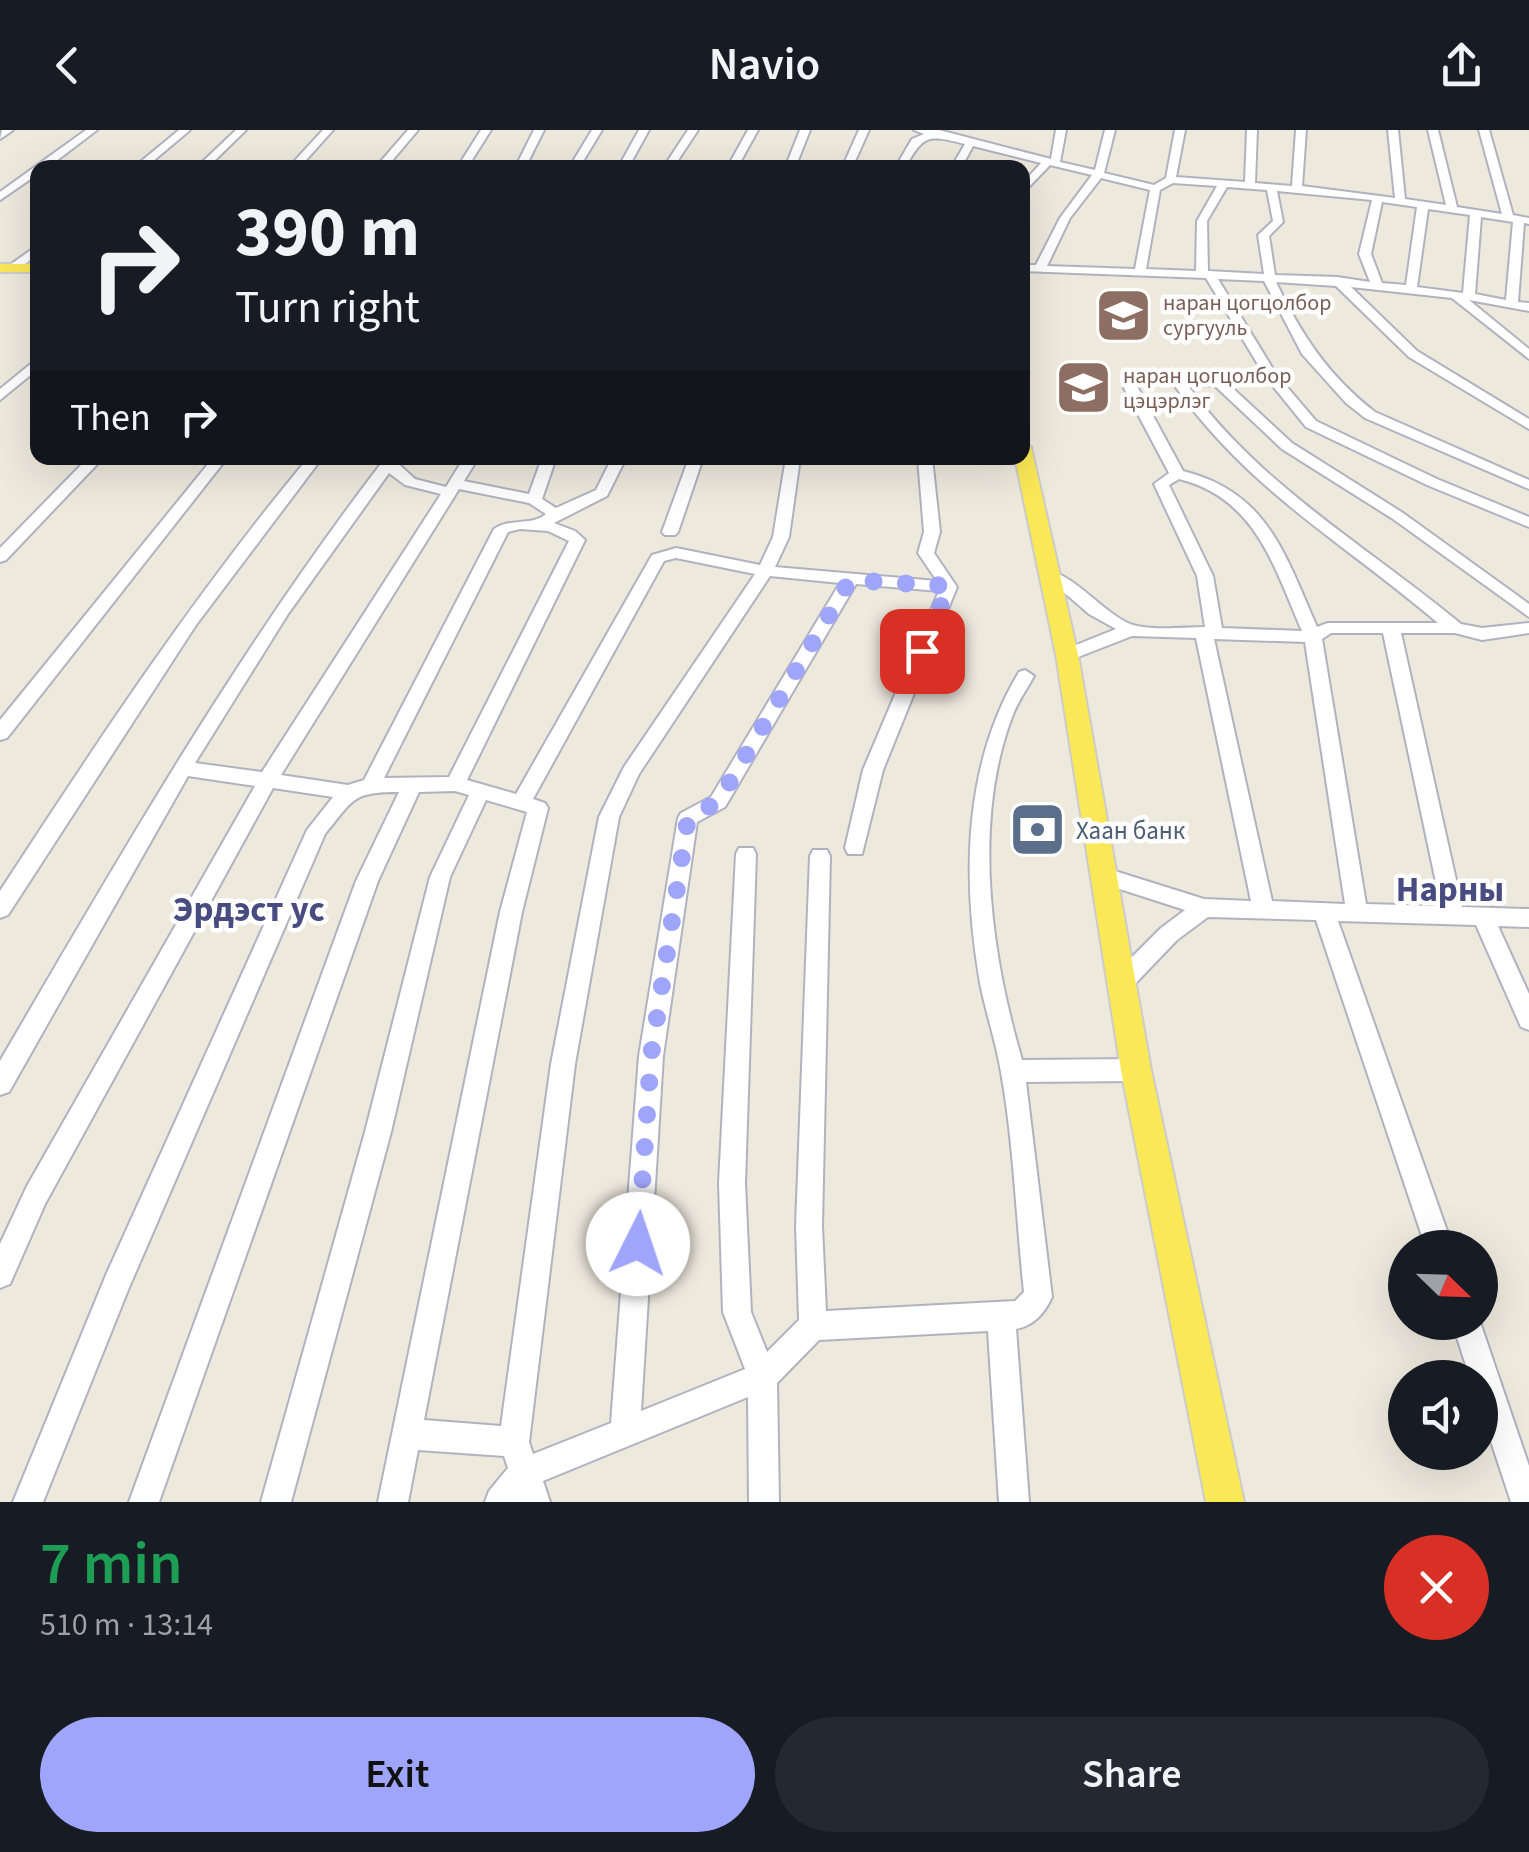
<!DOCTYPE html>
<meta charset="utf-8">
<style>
:root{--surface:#171b24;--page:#242831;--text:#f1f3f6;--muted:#9ea1a6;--accent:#9fa5fa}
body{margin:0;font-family:"Source Sans 3",sans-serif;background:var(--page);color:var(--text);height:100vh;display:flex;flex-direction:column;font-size:38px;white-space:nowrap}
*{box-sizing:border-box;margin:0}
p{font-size:32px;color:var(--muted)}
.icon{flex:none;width:55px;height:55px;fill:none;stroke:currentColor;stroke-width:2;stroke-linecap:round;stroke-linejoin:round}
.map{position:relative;height:1372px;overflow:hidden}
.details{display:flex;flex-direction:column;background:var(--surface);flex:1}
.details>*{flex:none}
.guide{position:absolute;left:30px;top:30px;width:1000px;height:305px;border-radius:20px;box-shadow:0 10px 40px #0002;background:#171b24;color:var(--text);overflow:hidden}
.needle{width:65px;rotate:113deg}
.tools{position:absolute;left:1388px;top:1100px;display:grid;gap:20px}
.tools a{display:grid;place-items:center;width:110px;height:110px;border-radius:50%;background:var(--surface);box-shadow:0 10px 40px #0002;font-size:50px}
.pin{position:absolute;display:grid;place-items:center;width:85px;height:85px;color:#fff;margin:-42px;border-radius:20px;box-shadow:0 5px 15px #0006}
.me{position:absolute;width:110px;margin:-55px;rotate:4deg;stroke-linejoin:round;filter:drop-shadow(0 0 8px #0008)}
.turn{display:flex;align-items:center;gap:35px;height:210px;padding:0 40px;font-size:45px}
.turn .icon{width:130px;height:130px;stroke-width:2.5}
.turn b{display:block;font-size:70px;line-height:85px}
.then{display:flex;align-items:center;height:95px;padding:0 40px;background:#0003;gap:20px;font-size:38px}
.round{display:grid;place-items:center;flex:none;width:105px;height:105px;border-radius:52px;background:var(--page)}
.head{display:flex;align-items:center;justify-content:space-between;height:170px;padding:0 40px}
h1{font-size:60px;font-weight:600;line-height:75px;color:#1e9e55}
.button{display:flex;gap:20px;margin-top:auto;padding:20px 40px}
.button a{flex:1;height:115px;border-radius:60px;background:var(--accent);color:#111;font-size:40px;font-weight:600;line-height:115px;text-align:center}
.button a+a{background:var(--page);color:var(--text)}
header{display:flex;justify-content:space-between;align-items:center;height:130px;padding:0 40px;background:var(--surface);font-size:45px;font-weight:600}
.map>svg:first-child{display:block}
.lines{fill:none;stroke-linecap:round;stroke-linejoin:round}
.minor-casing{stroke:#b1b2c0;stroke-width:4}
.major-casing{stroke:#ccc;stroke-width:4}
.minor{fill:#fff;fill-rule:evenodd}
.major{fill:#fbe856;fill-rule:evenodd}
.route{stroke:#9fa5fa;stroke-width:18;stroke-dasharray:0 32.4}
.labels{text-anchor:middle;stroke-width:9;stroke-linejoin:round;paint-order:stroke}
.far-education-label{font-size:22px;fill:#785e54;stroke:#fff;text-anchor:start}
.service-label{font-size:25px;fill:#4e5e75;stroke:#fff;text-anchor:start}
.district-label{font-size:35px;font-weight:bold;fill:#484c80;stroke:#fff}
</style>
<header><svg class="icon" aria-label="back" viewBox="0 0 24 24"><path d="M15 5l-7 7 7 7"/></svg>Navio<svg class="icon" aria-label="share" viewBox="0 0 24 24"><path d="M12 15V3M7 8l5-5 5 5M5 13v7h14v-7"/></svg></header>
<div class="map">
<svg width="1529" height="1372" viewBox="0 0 1529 1372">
<rect width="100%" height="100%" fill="#eee9dd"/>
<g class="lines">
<defs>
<path id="minor" d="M 2,0 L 13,0 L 0,9 Z
M 86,0 L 97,0 L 47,38 L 38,38 L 38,44 L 0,70 L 0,62 Z
M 179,0 L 190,0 L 145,38 L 133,38 Z
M 236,0 L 246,0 L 207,38 L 196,38 Z
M 323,0 L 333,0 L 299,38 L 288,38 Z
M 408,0 L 418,0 L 386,38 L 375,38 Z
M 481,0 L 491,0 L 467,38 L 457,38 Z
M 534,0 L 544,0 L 525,38 L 515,38 Z
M 592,0 L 602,0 L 579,38 L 569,38 Z
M 639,0 L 649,0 L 628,38 L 618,38 Z
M 688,0 L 698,0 L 673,38 L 663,38 Z
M 748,0 L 758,0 L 737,38 L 727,38 Z
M 800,0 L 810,0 L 795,38 L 785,38 Z
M 859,0 L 869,0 L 852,38 L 842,38 Z
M 914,0 L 939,0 L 1051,29 L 1056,0 L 1066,0 L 1060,32 L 1095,40 L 1105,0 L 1115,0 L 1104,43 L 1154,55 L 1166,48 L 1175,0 L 1185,0 L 1176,47 L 1245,52 L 1247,0 L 1257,0 L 1255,53 L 1292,56 L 1296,0 L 1306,0 L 1302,56 L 1395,68 L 1388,0 L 1398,0 L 1405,69 L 1446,75 L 1428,0 L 1438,0 L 1457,77 L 1502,84 L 1479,0 L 1489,0 L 1513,85 L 1529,88 L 1529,94 L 1524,93 L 1518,172 L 1529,173 L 1529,181 L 1469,170 L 1529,219 L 1529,229 L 1452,168 L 1351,157 L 1417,221 L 1529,289 L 1529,299 L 1409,227 L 1336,156 L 1276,152 C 1301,204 1328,246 1375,282 L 1529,350 L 1529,359 L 1365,288 L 1346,273 L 1302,224 L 1264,151 L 1218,149 L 1276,244 L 1316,291 L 1437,349 L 1529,387 L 1529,397 L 1524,395 L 1427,355 L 1306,297 L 1268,250 L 1228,254 L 1292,313 L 1403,383 L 1529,474 L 1529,487 L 1393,389 L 1282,319 L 1214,255 L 1189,257 C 1261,356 1368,417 1461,494 L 1482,498 L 1529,493 L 1529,503 L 1482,510 L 1455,503 L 1401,503 L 1462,777 L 1529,779 L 1529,797 L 1498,796 L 1529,864 L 1529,900 L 1521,897 L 1476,795 L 1338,791 L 1453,1118 L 1426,1118 L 1316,790 L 1208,787 L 1177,810 L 1130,859 L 1122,862 L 1114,859 L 1111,852 L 1114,845 L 1161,798 L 1185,780 L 1095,751 L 1092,745 L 1095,739 L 1102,737 L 1204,769 L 1251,771 L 1196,508 L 1132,506 L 1073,529 L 1061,529 L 1058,525 L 1061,521 L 1116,499 L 1089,484 L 1044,445 L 1046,442 C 1070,439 1106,487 1133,495 C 1154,501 1184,497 1205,497 L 1197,446 L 1154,354 L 1169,343 L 1124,258 L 1131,254 L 1138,258 L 1183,341 C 1268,362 1285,425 1317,497 L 1328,493 L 1438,493 C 1343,412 1249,361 1175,256 L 1155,251 C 1163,247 1245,244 1263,243 L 1206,148 L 1022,141 L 1022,135 L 1036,135 L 1060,88 L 1092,45 L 1050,35 L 1022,64 L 1022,54 L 1041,33 L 973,16 L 961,38 L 951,38 L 965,14 C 929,5 924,3 905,38 L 895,38 L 912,9 L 924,4 ZM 1101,48 L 1150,60 L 1135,139 L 1047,136 L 1070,88 ZM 1173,53 L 1217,56 L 1197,91 L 1196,141 L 1146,139 L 1160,60 ZM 1227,57 L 1267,60 L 1273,91 L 1258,105 L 1264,144 L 1208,141 L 1207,91 ZM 1277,61 L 1372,70 L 1359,124 L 1370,152 L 1337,147 L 1275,145 L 1269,106 L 1283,92 ZM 1382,72 L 1417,77 L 1406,155 L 1382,153 L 1371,124 ZM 1428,79 L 1470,85 L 1463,163 L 1417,157 ZM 1481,87 L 1513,92 L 1506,170 L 1475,164 ZM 1179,349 C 1256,368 1274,437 1302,501 L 1222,498 L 1213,446 L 1169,355 ZM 1331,503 L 1383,503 L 1441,776 L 1366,774 L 1322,509 ZM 1214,509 L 1305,512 L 1345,774 L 1272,771 Z
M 38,115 L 38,124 L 18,139 L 10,139 L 10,135 Z
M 38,228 L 38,239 L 0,270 L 0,259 Z
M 88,328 L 103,328 L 6,430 L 0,432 L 0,418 Z
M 213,328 L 227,328 L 7,608 L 0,610 L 0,590 Z
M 308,328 L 322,328 L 196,495 L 8,785 L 0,788 L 0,761 C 97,612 194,465 308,328 Z
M 375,328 L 394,330 L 415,349 L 446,357 L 464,328 L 478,328 L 464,351 L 529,364 L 542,328 L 556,328 L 542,369 L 556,378 L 596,360 L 612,328 L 626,328 L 607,366 L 554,393 L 575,401 L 585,410 L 467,650 L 516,664 L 652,425 L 676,418 L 760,435 L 773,407 L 786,328 L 800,328 L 789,407 L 775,437 L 937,451 L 918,423 L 924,402 L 918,328 L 932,328 L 940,402 L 934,423 L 957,457 L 883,640 L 862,724 L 848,724 L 845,718 L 863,640 L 939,461 L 856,454 L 725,677 L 697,692 L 663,926 L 641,1281 L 745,1239 L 723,1182 L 719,1053 L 736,724 L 739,718 L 753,718 L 756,724 L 745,1053 L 751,1182 L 767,1222 L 799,1190 L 796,1096 L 810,726 L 813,720 L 827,720 L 830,726 L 822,1096 L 826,1181 L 1015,1171 L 1024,1162 C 1016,1089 1014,1014 1001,942 C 996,912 986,883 980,853 C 962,748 963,635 1019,542 L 1025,540 L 1034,546 C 1027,559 1017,573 1012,587 C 972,693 991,824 1022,930 L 1136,929 L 1144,932 L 1148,940 L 1144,948 L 1136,951 L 1026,952 L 1052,1167 C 1045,1183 1033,1196 1016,1199 L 1029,1372 L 999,1372 L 988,1201 L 819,1210 L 777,1253 L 779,1372 L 749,1372 L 748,1267 L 543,1351 L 550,1372 L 485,1372 L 489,1361 L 508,1338 L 504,1326 L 418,1320 L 408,1372 L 378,1372 L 500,782 L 527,682 L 486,670 L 450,747 L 391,1002 L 291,1372 L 261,1372 L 365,1002 L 430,747 L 469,665 L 455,661 L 419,662 L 378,751 L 159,1372 L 129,1372 L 356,751 L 399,662 C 352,662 354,669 325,704 L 128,1160 L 43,1372 L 13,1372 L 106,1145 L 307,700 L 333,667 L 273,658 L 45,1074 L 10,1154 L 0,1158 L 0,1114 L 27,1056 L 255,656 L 188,646 L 9,962 L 0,965 L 0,931 C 119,727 236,523 380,335 ZM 389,343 L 405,355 L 441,364 L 262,642 L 195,633 L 288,484 ZM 459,359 L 529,373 L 546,384 C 533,396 509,388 494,399 L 364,650 L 348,655 L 281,645 ZM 520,399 L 548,401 L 569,411 L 449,647 L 384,648 L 508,402 ZM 676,428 L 755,444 L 624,637 L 599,687 L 551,934 L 501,1296 L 424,1290 L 522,782 L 548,678 L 545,673 L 533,669 L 664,431 ZM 770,446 L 840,453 L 711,667 L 681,683 L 678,688 L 639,926 L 611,1293 L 533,1324 L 529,1312 L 575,934 L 619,687 L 639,644 Z
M 689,328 L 703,328 L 678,402 L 675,405 L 665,405 L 662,402 Z
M 1452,1192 L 1480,1192 L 1529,1336 L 1529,1372 L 1511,1372 L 1480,1278 L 1480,1248 L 1470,1248 Z"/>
<path id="major" d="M 0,134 L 38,134 L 38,142 L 0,142 Z
M 1022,312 L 1031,317 L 1078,525 L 1151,940 L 1244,1372 L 1206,1372 L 1121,940 L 1056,525 L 1015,328 L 1022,328 Z"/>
</defs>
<use href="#minor" class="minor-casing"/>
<use href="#major" class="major-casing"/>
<use href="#minor" class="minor"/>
<use href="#major" class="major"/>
</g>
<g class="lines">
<path class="route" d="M 638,1114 L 651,926 L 688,688 L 718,672 L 850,450 L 949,456 L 922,521"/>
</g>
<defs>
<symbol id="school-square" viewBox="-11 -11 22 22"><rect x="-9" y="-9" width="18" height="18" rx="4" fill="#8d6e63" stroke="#fff"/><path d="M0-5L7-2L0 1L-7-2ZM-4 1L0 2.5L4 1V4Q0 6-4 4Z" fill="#fff"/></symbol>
<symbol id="bank-square" viewBox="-11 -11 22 22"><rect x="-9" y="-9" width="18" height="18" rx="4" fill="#5c6f8a" stroke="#fff"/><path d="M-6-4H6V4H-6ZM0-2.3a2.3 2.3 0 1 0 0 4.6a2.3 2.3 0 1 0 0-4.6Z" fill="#fff"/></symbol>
</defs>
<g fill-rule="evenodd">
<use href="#school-square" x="1092" y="154" width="63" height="63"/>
<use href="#school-square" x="1052" y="226" width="63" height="63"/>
<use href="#bank-square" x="1006" y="668" width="63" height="63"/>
</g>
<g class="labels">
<g class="far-education-label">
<text x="1163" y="180">наран цогцолбор<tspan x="1163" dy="25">сургууль</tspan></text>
<text x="1123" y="253">наран цогцолбор<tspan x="1123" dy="25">цэцэрлэг</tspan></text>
</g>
<g class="service-label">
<text x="1076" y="709">Хаан банк</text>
</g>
<g class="district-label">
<text x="1450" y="771">Нарны</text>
<text x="249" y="791">Эрдэст ус</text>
</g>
</g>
</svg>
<div class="tools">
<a><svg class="needle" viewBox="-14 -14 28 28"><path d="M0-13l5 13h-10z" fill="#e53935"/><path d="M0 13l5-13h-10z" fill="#9ea1a6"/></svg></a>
<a><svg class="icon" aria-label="sound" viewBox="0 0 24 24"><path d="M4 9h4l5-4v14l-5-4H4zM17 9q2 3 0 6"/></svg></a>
</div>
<div class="pin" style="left:922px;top:521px;background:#d93025"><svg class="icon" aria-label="arrive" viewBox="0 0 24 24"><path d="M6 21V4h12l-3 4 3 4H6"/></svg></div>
<svg class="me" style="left:638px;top:1114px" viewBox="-20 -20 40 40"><circle r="19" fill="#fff"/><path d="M0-13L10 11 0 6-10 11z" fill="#9fa5fa"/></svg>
<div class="guide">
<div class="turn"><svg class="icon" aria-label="right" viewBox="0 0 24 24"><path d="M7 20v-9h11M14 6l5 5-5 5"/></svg><div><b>390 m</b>Turn right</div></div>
<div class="then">Then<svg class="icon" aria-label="right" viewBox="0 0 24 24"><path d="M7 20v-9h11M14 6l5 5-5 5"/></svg></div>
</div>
</div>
<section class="details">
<div class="head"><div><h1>7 min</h1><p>510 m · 13:14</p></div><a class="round" style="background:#d93025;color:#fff"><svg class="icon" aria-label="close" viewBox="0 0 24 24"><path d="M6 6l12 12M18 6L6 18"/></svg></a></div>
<div class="button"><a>Exit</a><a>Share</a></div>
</section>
